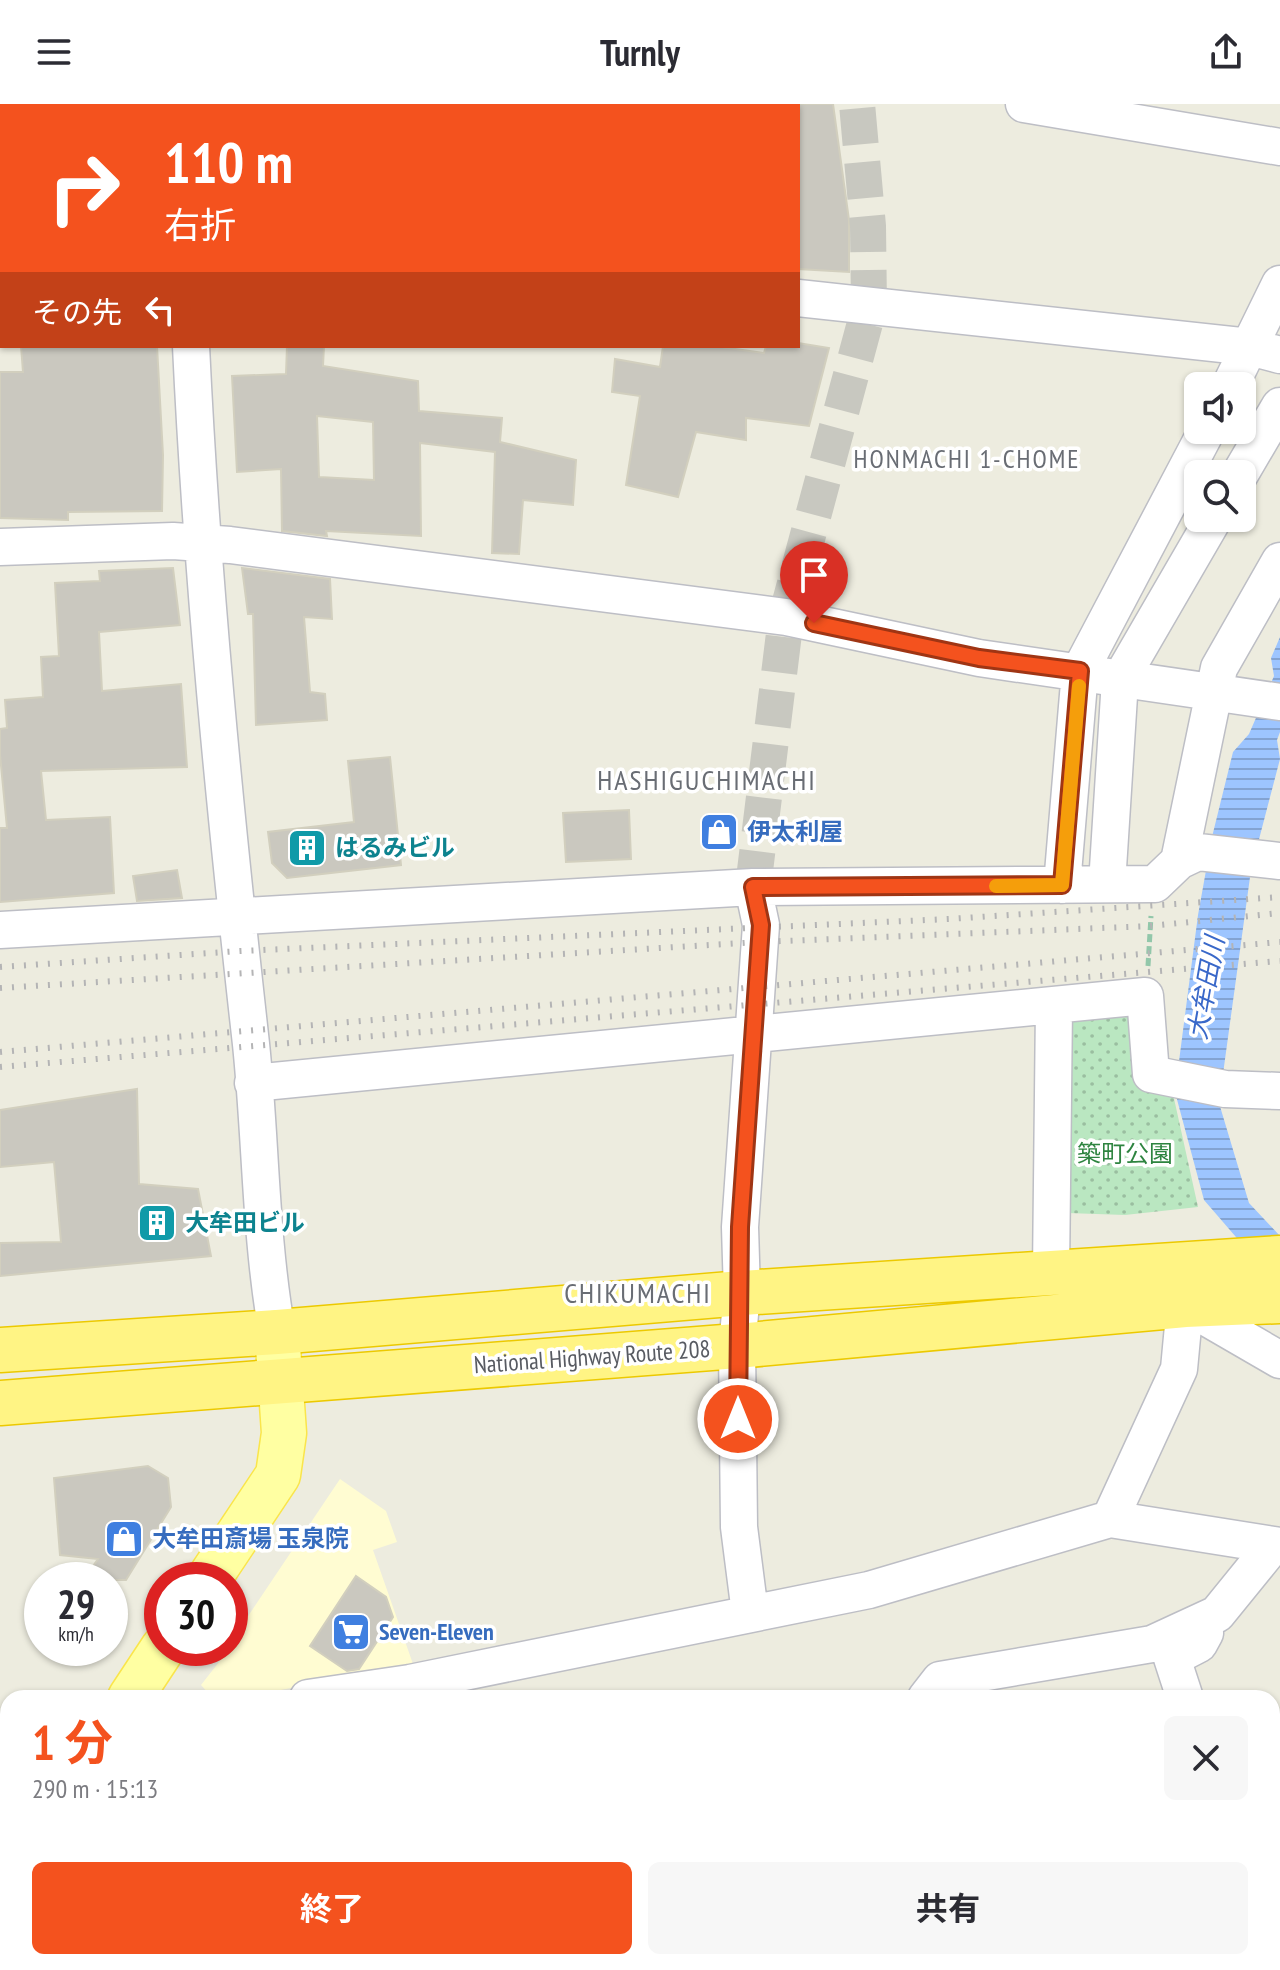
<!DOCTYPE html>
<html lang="ja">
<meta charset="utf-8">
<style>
:root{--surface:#fff;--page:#f7f7f7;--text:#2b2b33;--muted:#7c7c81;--accent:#f4521e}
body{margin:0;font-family:"PT Sans Narrow","Noto Sans JP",sans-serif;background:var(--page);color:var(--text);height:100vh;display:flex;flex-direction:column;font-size:30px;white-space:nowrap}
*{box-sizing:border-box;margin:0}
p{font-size:26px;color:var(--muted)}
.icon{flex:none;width:44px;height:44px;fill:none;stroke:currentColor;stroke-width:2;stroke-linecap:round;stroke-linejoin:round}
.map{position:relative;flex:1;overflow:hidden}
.side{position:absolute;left:0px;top:1586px;width:1280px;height:280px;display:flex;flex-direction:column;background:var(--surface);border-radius:24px 24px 0 0;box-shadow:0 2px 6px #0004}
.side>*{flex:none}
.guide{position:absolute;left:0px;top:0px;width:800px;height:244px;box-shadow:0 2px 6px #0004;background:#f4521e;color:#fff;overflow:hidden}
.controls{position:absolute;left:1184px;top:268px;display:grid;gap:16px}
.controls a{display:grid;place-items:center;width:72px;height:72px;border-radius:12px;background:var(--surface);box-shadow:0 2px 6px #0004;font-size:40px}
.speed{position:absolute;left:24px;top:1458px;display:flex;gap:16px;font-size:40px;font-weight:700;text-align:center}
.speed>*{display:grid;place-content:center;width:104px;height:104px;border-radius:50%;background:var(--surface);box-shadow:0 2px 6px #0004;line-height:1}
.speed small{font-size:20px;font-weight:400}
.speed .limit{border:12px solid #d22;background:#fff;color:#111}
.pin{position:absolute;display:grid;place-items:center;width:68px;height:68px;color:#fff;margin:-82px -34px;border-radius:50% 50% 50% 0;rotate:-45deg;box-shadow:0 0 8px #0007}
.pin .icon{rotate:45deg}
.me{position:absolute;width:88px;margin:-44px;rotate:0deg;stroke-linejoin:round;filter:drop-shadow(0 0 6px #0008)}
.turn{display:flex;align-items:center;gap:28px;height:168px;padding:0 32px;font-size:36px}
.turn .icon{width:104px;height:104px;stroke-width:2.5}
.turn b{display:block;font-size:56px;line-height:68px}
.then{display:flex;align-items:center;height:76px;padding:0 32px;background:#0003;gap:16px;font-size:30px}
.round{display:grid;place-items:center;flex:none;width:84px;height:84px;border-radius:12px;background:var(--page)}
.headline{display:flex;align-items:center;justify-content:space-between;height:136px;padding:0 32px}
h1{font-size:48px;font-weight:700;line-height:60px;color:var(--accent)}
.button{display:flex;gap:16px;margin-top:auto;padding:16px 32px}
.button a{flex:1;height:92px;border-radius:12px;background:var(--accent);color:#fff;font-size:32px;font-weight:700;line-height:92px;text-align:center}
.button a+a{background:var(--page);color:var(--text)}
header{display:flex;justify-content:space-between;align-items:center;height:104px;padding:0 32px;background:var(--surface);font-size:36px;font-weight:700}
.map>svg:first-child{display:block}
.commercial{fill:#fffcd2}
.park{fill:url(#park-dots)}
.water{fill:url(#water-rules)}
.building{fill:#cac8bf;stroke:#d2cfbe;stroke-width:2;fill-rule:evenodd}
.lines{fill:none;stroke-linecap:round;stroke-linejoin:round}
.minor-tunnel{stroke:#c8c8c0;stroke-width:36;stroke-dasharray:36 18;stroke-linecap:butt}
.minor-casing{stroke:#bdbec5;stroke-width:39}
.major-casing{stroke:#fae54b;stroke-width:47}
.highway-casing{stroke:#ecc900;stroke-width:47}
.path{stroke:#92c7aa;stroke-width:5;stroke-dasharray:8 4;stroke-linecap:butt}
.minor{stroke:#fff;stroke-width:36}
.major{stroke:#ffffa2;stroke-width:44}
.highway{stroke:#fff484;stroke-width:44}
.rail{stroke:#b4b4b5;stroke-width:6;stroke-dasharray:2 10;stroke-linecap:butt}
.route-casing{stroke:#9f3514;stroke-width:20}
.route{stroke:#f4521e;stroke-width:14}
.slow{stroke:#f59e0b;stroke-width:14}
.labels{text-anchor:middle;stroke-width:7;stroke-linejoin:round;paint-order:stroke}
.shop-label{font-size:24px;font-weight:bold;fill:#366cbe;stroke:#fff;text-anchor:start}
.culture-label{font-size:24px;font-weight:bold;fill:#0d838f;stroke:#fff;text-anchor:start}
.park-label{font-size:24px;fill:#2e8440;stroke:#fff}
.street-label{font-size:24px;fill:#585b62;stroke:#fff}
.neighbourhood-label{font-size:26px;letter-spacing:2px;fill:#696d74;stroke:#fff}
.water-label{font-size:26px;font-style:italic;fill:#3968c9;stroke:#fff}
.quarter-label{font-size:28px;letter-spacing:2px;fill:#696d74;stroke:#fff}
</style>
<header><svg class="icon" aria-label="menu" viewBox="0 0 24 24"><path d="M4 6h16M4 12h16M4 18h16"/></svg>Turnly<svg class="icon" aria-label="share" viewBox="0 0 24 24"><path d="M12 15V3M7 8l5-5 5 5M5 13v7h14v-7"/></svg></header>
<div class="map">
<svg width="1280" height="1866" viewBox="0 0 1280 1866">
<defs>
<pattern id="park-dots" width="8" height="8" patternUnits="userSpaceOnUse" patternTransform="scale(2)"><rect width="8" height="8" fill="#bae7c1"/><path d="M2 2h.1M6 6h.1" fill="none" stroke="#9abea0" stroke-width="1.8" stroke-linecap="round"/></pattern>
<pattern id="water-rules" width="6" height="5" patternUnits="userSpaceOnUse" patternTransform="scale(2)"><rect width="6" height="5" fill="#9dc5ff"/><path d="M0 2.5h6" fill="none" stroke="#83a3d2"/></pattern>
</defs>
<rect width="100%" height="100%" fill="#edecdf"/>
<path class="commercial" d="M 340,1375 L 386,1407 L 397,1438 L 373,1446 L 413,1560 L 240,1594 L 220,1594 L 209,1590 L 201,1581 L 230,1544 L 230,1539 Z"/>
<path class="park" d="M 1132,907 L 1137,928 L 1135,978 L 1173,990 L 1198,1103 L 1125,1111 L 1067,1109 L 1067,928 L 1072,912 Z"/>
<path class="water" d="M 1280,533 L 1280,628 L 1277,636 L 1280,655 L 1251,766 L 1219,999 L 1249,1099 L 1280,1132 L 1280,1184 L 1204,1096 L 1175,988 L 1198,811 L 1212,733 L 1233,648 L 1249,630 L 1274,572 L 1271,554 Z"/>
<path class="building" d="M 798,0 L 833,0 L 849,116 L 849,168 L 798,165 Z
M 798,239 L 829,244 L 809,322 L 746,314 L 746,336 L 696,328 L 678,393 L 626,381 L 640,292 L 612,288 L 615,255 L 660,263 L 663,242 L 714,242 L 764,249 L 766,242 L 798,242 Z
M 21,242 L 157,242 L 163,351 L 162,407 L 68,408 L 68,416 L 0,414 L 0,268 L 23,268 Z
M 287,242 L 324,242 L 323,262 L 418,277 L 419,307 L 502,314 L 500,338 L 576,356 L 573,401 L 523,396 L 519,450 L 492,449 L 495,348 L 420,339 L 421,432 L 326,427 L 327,432 L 282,427 L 281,365 L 237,368 L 232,272 L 286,270 ZM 317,312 L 373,318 L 374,376 L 319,373 Z
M 173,464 L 180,521 L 99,528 L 102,587 L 181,580 L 187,663 L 41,667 L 46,716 L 110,713 L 114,789 L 0,798 L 0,724 L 7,724 L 0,651 L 0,625 L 7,624 L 5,596 L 43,593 L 41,553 L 59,552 L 55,479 L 100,477 L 99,467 Z
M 242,464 L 330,475 L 332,515 L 304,513 L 310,588 L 325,590 L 327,616 L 256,621 L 253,510 L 248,510 Z
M 390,653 L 401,761 L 287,774 L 272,759 L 268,728 L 354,718 L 348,657 Z
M 629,706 L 631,755 L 566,758 L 563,709 Z
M 177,766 L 182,794 L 137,797 L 133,772 Z
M 137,985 L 139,1080 L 198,1085 L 211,1152 L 0,1172 L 0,1139 L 61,1138 L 54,1058 L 0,1063 L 0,1006 Z
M 148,1362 L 168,1374 L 171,1403 L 126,1476 L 83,1476 L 98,1455 L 60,1451 L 54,1374 Z
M 356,1472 L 386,1493 L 393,1513 L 359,1565 L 347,1567 L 310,1542 Z"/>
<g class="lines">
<path class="minor-tunnel" d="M 753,783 L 786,513 L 869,204 L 868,122 L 857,0"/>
<defs>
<path id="minor" d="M 168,0 L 168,2
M 1024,0 L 1280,43
M 0,108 L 2,108
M 798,194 L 1250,243 L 1280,251
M 191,242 C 202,475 225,708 251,940 C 261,1036 260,1132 277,1228
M 1230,282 L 1280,180
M 1240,370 L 1280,302
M 0,443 L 173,437 L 230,441 L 786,513 L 979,554 L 1280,598
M 1179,757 L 1198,748 L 1280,757
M 1107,780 L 1120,576 L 1214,414
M 1062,781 L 1080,567 L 1207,326
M 0,826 L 753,783 L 1155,780 L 1179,757 L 1219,564 L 1280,457
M 253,979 L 1145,892 L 1151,970 L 1225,985 L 1280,987
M 1051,1168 L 1054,902
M 1184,1196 L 1185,1201 L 1280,1256
M 1110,1415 L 1179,1265 L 1185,1201
M 750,1509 L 739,1423 L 737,1242 L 742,1189 L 740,1123 L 761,821 L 753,783
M 308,1594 L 410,1579 L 869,1486 L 1110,1415 L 1280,1442
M 926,1594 L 940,1576 L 1152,1540 L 1217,1510 L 1273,1441
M 1185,1594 L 1172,1554 L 1199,1540 L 1205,1529
M 514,1858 L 519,1866
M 922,1858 L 923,1866
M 135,1866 L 135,1858
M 440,1866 L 456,1858
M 659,1866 L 659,1858
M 1188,1866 L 1192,1858"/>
<path id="major" d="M 208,1476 L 278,1371 L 284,1329 L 277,1228
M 130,1594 L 163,1544
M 0,1777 L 8,1766"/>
<path id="highway" d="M 0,1246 L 277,1228 L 742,1189 L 1280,1154
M 0,1299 L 737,1242 L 1185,1201 L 1280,1197"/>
</defs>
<use href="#minor" class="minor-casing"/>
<use href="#major" class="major-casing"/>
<use href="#highway" class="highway-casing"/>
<path class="path" d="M 1148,862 L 1151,812"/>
<use href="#minor" class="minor"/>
<use href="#major" class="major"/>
<use href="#highway" class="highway"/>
<path class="rail" d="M 0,863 L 240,847 L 949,815 L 1280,793
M 0,884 L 759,838 L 1150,822 L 1280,809
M 0,948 L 1280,838
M 0,963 L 1280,857"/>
</g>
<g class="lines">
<defs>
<path id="route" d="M 738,1315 L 740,1123 L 761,821 L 753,783 L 1062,781 L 1080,567 L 979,554 L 814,519"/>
</defs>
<use href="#route" class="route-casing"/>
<use href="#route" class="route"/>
<path class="slow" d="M 996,782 L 1062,781 L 1079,582"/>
</g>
<defs>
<symbol id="shop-square" viewBox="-11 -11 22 22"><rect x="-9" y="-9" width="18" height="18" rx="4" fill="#3f7fe0" stroke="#fff"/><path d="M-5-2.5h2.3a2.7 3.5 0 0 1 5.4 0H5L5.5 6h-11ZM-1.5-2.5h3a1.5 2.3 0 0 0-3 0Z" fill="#fff"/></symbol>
<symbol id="building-square" viewBox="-11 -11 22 22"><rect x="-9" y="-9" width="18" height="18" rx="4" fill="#0f9aa8" stroke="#fff"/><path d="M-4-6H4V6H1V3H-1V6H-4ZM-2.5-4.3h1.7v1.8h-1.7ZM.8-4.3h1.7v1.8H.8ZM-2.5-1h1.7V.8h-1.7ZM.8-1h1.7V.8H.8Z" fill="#fff"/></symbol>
<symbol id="supermarket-square" viewBox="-11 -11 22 22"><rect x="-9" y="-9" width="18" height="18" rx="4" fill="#3f7fe0" stroke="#fff"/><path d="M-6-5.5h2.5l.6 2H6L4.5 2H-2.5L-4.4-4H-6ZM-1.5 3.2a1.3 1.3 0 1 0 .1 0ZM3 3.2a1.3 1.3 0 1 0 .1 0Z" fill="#fff"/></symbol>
</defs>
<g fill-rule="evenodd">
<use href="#shop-square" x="697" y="706" width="44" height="44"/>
<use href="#building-square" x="285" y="722" width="44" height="44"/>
<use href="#building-square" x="135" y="1097" width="44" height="44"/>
<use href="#shop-square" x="102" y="1413" width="44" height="44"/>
<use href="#supermarket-square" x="329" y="1506" width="44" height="44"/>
</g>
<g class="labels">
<g class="shop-label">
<text x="747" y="736">伊太利屋</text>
<text x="152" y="1443">大牟田斎場 玉泉院</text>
<text x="379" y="1536">Seven-Eleven</text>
</g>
<g class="culture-label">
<text x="335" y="752">はるみビル</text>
<text x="185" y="1127">大牟田ビル</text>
</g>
<g class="park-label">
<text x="1125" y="1058">築町公園</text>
</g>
<g class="street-label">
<text transform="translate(592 1253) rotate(-4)" y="8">National Highway Route 208</text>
</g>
<g class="neighbourhood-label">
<text x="967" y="364">HONMACHI 1-CHOME</text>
</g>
<g class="water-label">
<text transform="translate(1206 884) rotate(-80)" y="9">大牟田川</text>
</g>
<g class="quarter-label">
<text x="707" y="686">HASHIGUCHIMACHI</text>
<text x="638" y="1199">CHIKUMACHI</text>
</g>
</g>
</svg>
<div class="controls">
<a><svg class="icon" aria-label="sound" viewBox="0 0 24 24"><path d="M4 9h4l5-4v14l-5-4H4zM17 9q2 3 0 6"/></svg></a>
<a><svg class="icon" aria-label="search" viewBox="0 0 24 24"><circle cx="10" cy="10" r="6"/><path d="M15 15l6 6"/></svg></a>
</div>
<div class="speed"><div>29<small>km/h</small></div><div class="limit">30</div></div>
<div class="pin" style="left:814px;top:519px;background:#d93025"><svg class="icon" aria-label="arrive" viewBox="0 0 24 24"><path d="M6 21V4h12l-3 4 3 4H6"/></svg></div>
<svg class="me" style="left:738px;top:1315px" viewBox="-20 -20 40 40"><circle r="17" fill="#f4521e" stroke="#fff" stroke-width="3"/><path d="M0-11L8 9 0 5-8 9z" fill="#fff"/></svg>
<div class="guide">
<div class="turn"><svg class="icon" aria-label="right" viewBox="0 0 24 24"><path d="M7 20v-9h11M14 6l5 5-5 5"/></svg><div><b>110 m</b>右折</div></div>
<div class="then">その先<svg class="icon" aria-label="left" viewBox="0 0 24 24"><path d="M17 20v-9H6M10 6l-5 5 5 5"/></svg></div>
</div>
<section class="side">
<div class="headline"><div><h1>1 分</h1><p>290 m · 15:13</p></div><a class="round"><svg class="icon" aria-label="close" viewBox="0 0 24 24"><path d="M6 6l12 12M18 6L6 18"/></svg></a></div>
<div class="button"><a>終了</a><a>共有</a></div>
</section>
</div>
